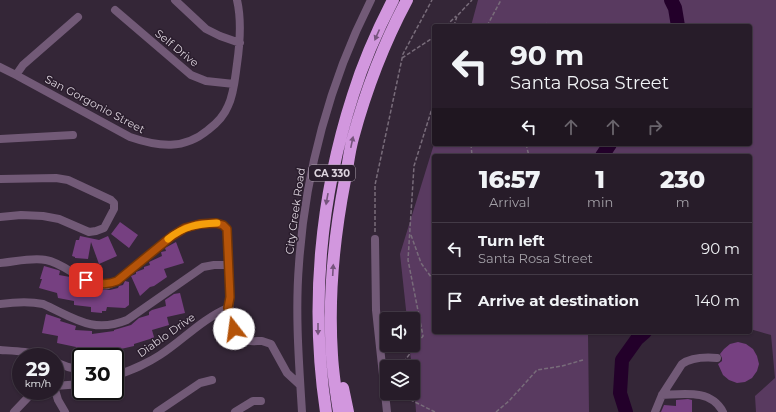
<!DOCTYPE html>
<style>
:root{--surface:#271c29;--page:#2f2531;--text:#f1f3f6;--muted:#a4a1a8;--line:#433a46}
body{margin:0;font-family:Montserrat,sans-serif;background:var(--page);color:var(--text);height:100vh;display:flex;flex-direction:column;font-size:15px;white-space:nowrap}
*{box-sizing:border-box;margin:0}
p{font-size:13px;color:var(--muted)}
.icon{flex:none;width:22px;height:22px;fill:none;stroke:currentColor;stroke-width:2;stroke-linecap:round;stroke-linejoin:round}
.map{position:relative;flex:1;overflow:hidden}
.side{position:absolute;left:432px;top:154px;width:320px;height:180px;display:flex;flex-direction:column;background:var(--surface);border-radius:4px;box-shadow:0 1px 3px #0004,0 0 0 1px var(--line)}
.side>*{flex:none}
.banner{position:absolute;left:432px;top:24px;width:320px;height:122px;border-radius:4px;box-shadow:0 1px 3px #0004,0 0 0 1px var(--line);background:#271c29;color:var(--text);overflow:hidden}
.tools{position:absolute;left:380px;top:312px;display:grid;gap:8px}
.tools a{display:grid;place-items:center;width:40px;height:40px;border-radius:4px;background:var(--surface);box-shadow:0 1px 3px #0004,0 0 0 1px var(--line);font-size:20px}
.speed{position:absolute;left:12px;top:348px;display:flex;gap:8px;font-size:20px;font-weight:700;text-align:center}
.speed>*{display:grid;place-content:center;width:52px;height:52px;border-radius:50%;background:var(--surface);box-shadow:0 1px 3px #0004,0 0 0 1px var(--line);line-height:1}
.speed small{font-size:10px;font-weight:400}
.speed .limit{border:2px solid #111;border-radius:6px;background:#fff;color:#111}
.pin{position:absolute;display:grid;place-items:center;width:34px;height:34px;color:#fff;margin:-17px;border-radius:8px;box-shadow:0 2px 6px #0006}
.me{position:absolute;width:44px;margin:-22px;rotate:345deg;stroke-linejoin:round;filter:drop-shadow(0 0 3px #0008)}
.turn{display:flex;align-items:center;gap:14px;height:84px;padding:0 12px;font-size:18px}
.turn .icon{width:52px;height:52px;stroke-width:2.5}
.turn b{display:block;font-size:28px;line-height:34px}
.lanes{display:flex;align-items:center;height:38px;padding:0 12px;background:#0003;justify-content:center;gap:20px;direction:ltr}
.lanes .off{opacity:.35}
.eta{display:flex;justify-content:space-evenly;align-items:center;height:68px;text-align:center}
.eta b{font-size:24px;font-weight:800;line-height:28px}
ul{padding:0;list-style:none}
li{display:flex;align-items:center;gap:12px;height:52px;padding:0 12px;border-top:1px solid var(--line)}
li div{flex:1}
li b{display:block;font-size:15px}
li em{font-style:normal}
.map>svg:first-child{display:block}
.green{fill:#593a60}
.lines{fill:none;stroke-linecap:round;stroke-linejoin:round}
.river{stroke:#23002a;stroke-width:14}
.building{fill:#764081}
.path{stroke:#786c7a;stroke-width:1.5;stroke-dasharray:4 2;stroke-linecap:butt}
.minor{stroke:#725a77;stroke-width:8}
.highway{stroke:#d297de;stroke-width:12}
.oneway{fill:#76547d}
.route-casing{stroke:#753606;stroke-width:10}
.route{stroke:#b45309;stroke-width:7}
.slow{stroke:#f59e0b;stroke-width:7}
.labels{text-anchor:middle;stroke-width:3;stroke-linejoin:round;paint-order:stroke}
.shield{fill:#2a1d2d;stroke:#a79da9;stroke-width:1}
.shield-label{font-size:10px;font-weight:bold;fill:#ddd4de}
.street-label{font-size:11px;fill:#ddd4de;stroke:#2a1d2d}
</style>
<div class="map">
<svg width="776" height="412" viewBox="0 0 776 412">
<rect width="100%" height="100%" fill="#342637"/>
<path class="green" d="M 478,0 L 776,0 L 776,412 L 756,412 L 755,396 L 775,378 L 771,335 L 750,329 L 750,156 L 434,156 L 434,332 L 589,332 L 588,334 L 589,412 L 416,412 L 413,367 L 412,367 L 409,345 L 413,345 L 413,319 L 407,319 L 400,254 L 434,144 L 750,144 L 750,26 L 471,26 Z"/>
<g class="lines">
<path class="river" d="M 671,0 L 675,8 L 678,26
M 602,156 L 610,144
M 626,412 L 620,393 L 622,360 L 637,339 L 645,332"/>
</g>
<path class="building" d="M 120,222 L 138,235 L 129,248 L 111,234 Z
M 80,236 L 99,240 L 108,236 L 117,256 L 99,264 L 91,242 L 88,259 L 75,258 L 75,257 L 72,256 L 76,240 L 79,240 Z
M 176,242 L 184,263 L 164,269 L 167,277 L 154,286 L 150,287 L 140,296 L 131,276 L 136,274 L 136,272 L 144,269 L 144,267 L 150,265 L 149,262 L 162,256 L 161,252 L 166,251 L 165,248 Z
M 44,266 L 58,270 L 60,271 L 59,275 L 70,277 L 76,281 L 75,284 L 83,285 L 91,289 L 110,290 L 118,288 L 119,286 L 123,285 L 125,281 L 129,282 L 129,305 L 125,308 L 107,307 L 106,311 L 102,311 L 102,313 L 91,312 L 91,307 L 74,305 L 74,301 L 58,298 L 57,293 L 39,288 L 42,279 L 40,279 Z
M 180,293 L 185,313 L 167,317 L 169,325 L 152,330 L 154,337 L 153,338 L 134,344 L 134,346 L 112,351 L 112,353 L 97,355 L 97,353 L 76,352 L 76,347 L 57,343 L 58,336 L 42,333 L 46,314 L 61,319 L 60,321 L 76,326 L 75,330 L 92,331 L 92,334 L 114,331 L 114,330 L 131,325 L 139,318 L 149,315 L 149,312 L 152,310 L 166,306 L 165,300 L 174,294 Z
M 738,342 L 746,344 L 753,349 L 757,356 L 759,364 L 757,371 L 752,378 L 745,382 L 737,383 L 729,380 L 723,375 L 718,364 L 722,361 L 722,358 L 720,354 L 724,349 L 730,344 Z
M 688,399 L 692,400 L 692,412 L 661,412 L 664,405 L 676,406 L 676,400 Z"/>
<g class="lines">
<path class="path" d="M 446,26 L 456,16
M 454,26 L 457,16 L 472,0
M 487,26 L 501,0
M 546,26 L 547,23
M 402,58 L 434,37
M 471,144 L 472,156
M 526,144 L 529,156
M 375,232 L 375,185 L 403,54 L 432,0
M 411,235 L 421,263 L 434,281
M 404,362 L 405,367
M 400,367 L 423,336 L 408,260 L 414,166 L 434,102
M 410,393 L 411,400 L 435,412
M 496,412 L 509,401 L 537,370 L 562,366 L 583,360"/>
<path class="minor" d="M 175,0 L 206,29 L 220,36 L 240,43
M 115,10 L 191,75 L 206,81 L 234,84
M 0,67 L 16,75 L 130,137 C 159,147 184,150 208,130 C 216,124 224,116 228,106 C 234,94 235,78 237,64 C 240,43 242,21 237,0
M 16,75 L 23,65 L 78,17
M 0,139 L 73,135
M 0,179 L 56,178 L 68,180 L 111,200 L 114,203 L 114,209 L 104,228 L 96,231 L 89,232 L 59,219 L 43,216 L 21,215 L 0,217
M 375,239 L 376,310 L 387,412
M 0,263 C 14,262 32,257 46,260 C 66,263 86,288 108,285 C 111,284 114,282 117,281 L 172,236 L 185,228 L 200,224 L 216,223 L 223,225 L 227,229 L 230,297 C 228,308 231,336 243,340 C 249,342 256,341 262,341 C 265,342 268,343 271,344 L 287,373 L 300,385
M 0,304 C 15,302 29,301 43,304 C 74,318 93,334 127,320 L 203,267 L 214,265 L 229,265
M 0,350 C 15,351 29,351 43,357
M 55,362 L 68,367 L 81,370
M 115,376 C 131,370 145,365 160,355 C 183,340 202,319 228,308
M 55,386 L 81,384
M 55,390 L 58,400 L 65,412
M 662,395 C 684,394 711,389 723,412
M 14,412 L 34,391
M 157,412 L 200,383 L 212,380
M 235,412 L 253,401 L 261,401
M 302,412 C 299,363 295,313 299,264 C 305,173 330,81 371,0
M 655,412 L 662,395 L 682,364 C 692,357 705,357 717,358"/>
<path class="highway" d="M 343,388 L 348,412
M 326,412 C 310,306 320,197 353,95 C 363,63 378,29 393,0
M 339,412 C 336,393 333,374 332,355 C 328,296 334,237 345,180 C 348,166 349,152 353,138 C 366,90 384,43 407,0"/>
</g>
<defs><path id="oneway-solid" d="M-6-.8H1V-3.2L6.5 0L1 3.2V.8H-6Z"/></defs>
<g class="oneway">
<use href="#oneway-solid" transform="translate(377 35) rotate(114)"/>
<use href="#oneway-solid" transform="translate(352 142) rotate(-78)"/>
<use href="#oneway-solid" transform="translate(327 199) rotate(100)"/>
<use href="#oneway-solid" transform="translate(333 270) rotate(-87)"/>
<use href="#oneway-solid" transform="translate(318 329) rotate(90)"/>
</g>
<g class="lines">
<defs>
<path id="route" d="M 86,280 C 97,283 105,286 117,281 L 172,236 L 185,228 L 200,224 L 216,223 L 223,225 L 227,229 L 230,297 L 228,308 L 234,329"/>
</defs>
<use href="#route" class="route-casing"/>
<use href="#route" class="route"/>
<path class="slow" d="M 168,239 C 184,226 197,224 217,223"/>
</g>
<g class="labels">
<rect class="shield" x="309" y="165" width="46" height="16" rx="3"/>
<g class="shield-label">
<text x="332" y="177">CA 330</text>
</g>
<g class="street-label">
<text transform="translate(177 48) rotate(39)" y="4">Self Drive</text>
<text transform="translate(95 104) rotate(28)" y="4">San Gorgonio Street</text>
<text transform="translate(295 211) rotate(-82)" y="4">City Creek Road</text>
<text transform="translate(166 335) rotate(-35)" y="4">Diablo Drive</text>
</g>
</g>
</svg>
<div class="tools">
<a><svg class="icon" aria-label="sound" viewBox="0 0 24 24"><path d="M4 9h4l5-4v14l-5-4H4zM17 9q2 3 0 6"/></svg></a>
<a><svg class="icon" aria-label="layers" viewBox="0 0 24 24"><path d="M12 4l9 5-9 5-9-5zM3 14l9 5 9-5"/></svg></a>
</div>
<div class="speed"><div>29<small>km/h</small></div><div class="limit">30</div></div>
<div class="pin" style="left:86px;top:280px;background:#d93025"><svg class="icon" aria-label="arrive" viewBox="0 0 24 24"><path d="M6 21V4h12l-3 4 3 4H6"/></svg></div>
<svg class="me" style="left:234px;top:329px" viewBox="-20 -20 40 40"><circle r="19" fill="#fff"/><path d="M0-13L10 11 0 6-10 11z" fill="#b45309"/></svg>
<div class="banner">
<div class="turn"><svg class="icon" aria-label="left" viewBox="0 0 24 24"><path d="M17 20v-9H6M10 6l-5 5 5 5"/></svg><div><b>90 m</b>Santa Rosa Street</div></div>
<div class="lanes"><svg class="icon" aria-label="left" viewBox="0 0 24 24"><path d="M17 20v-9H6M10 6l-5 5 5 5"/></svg><svg class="icon off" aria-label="ahead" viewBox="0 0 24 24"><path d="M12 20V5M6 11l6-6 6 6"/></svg><svg class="icon off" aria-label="ahead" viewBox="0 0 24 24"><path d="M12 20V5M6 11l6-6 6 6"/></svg><svg class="icon off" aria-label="right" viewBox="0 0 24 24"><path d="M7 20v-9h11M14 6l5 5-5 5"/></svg></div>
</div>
<section class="side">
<div class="eta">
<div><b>16:57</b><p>Arrival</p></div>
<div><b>1</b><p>min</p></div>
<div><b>230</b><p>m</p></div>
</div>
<ul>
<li><svg class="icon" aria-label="left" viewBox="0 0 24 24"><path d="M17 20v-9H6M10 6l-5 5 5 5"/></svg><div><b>Turn left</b><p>Santa Rosa Street</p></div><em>90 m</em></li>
<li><svg class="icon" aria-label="arrive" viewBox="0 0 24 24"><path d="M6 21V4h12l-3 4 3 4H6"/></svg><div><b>Arrive at destination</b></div><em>140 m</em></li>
</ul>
</section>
</div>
